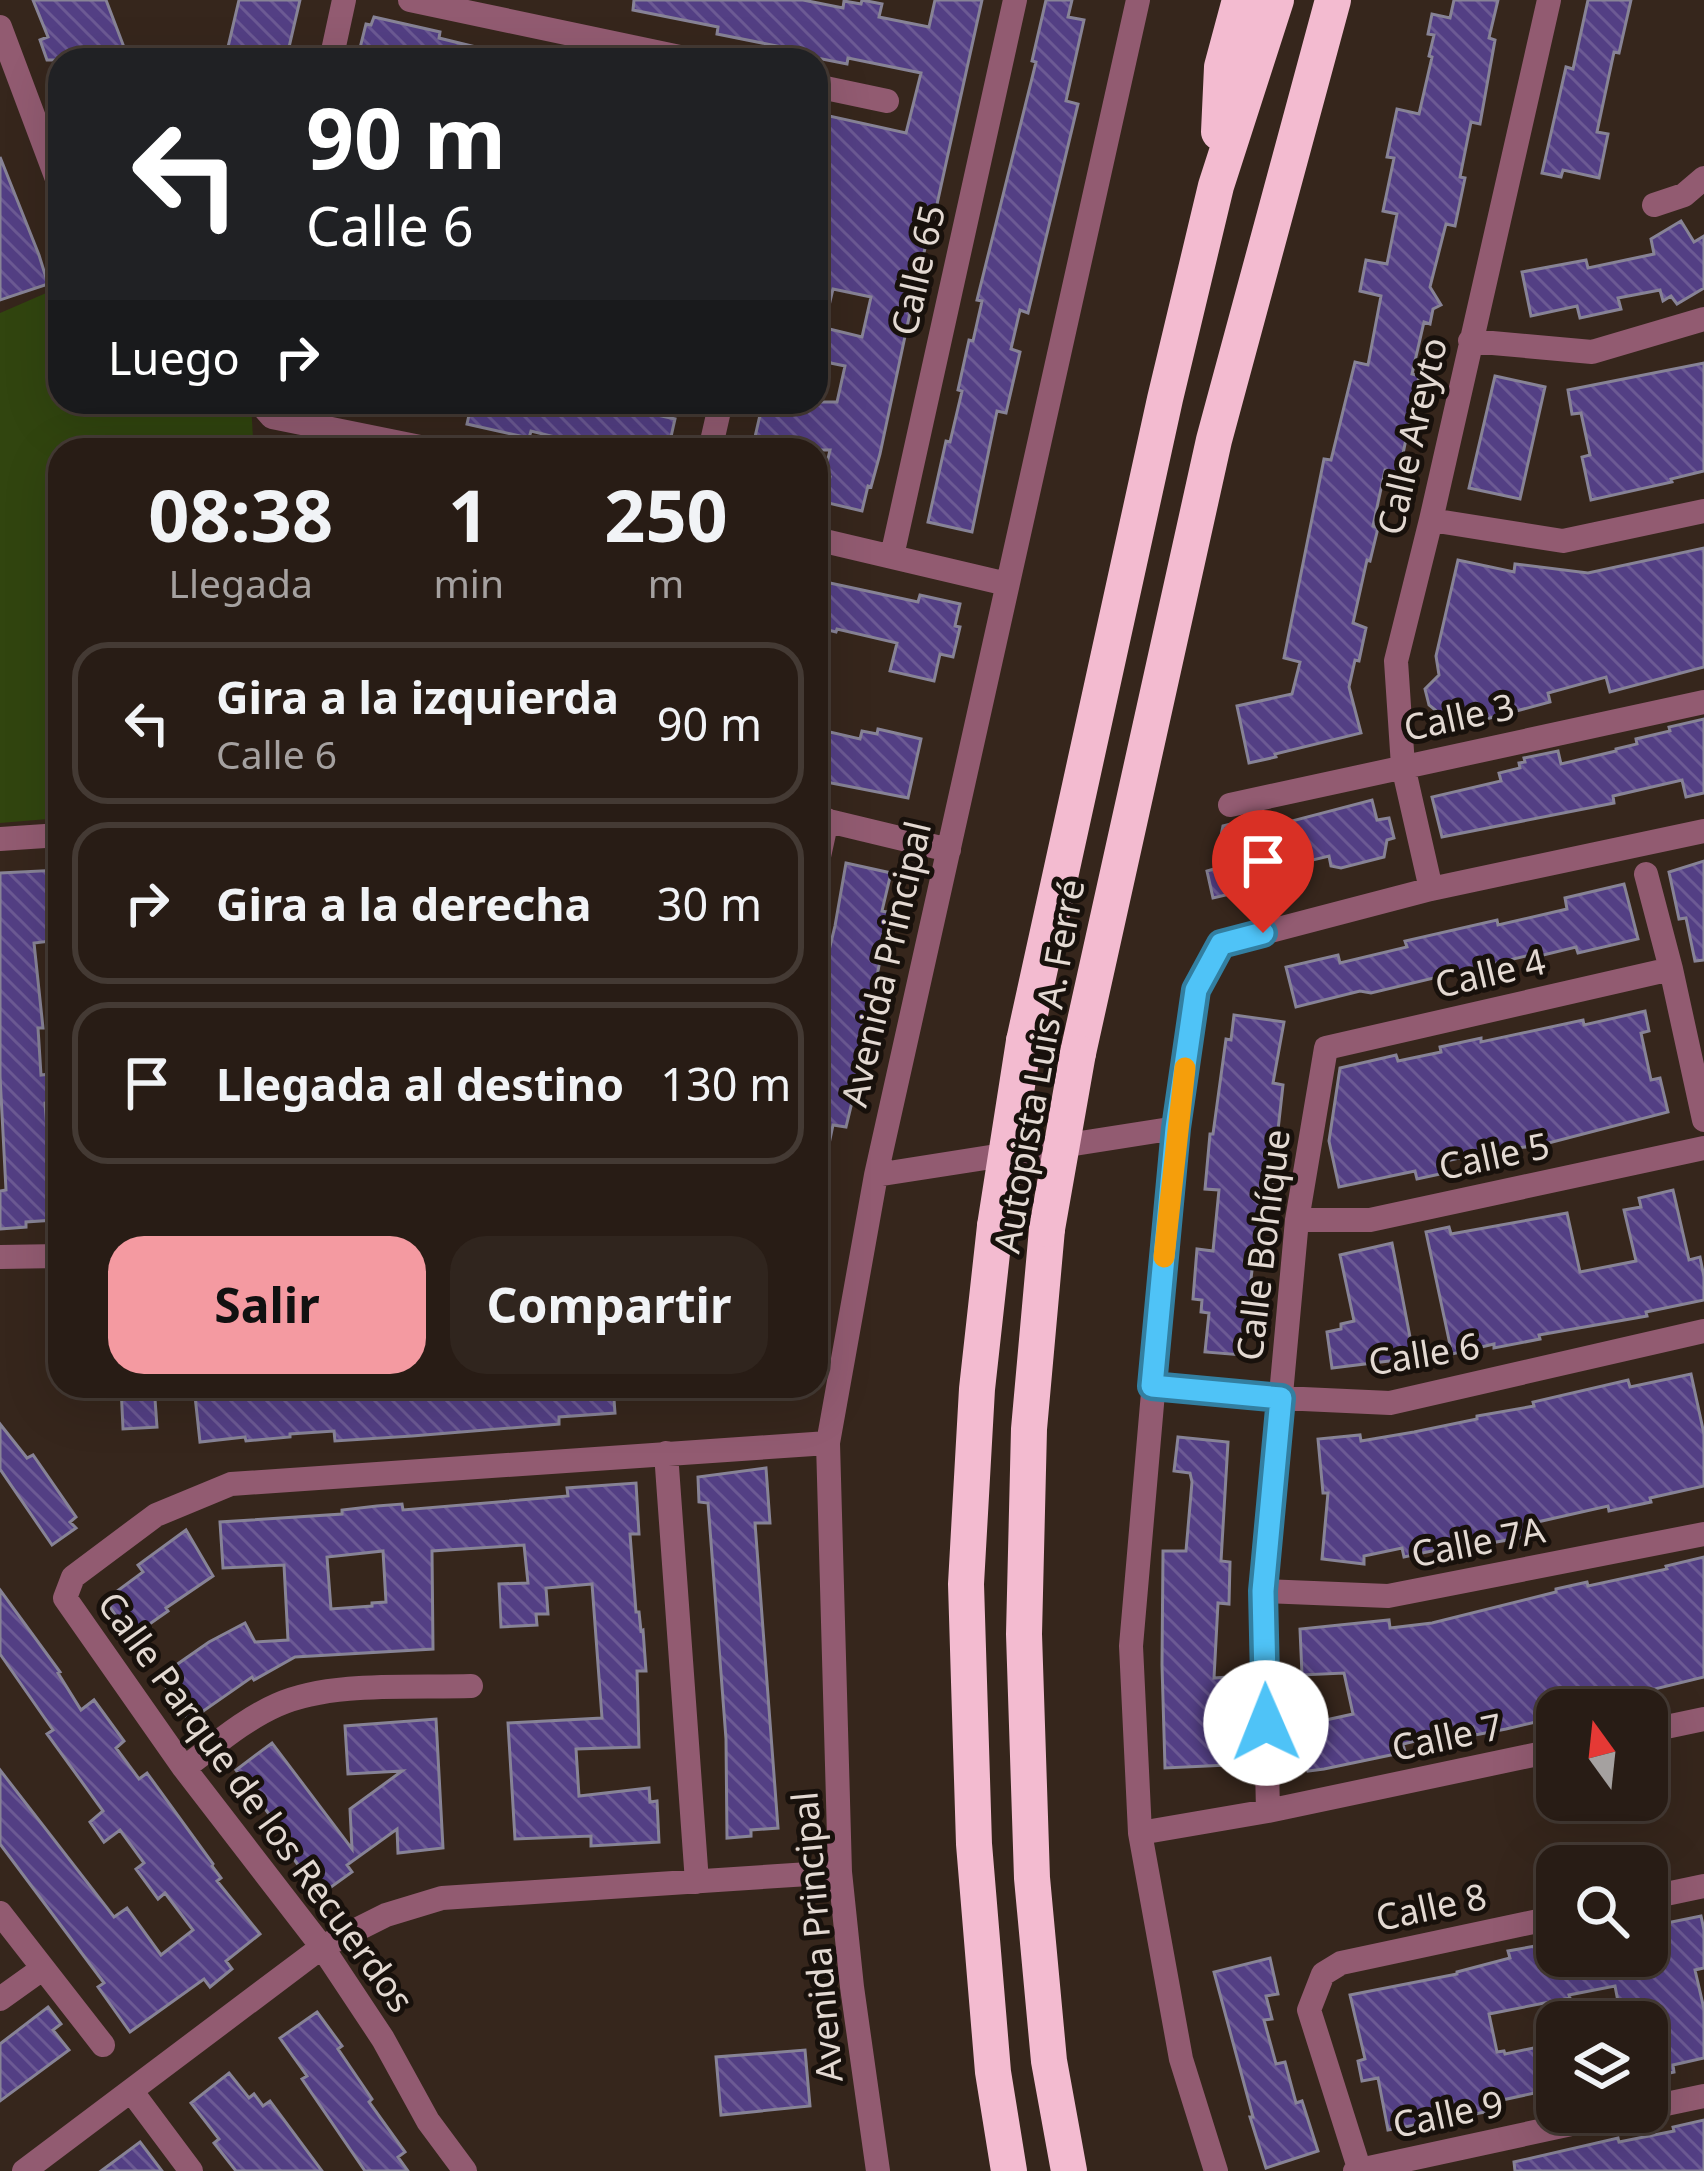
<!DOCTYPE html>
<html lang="es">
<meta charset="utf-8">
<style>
:root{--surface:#281c15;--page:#30251e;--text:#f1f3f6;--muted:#a5a1a0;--line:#443a34;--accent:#f49aa1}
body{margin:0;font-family:"Noto Sans",sans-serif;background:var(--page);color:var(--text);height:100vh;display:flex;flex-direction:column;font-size:45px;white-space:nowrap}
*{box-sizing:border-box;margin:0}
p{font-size:39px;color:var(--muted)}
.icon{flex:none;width:66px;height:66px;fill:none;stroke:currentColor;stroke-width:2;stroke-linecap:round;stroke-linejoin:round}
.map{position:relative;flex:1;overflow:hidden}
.panel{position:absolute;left:48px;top:438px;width:780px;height:960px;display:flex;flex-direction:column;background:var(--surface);border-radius:36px;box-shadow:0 12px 48px #0002,0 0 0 3px var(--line)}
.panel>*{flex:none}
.hud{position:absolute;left:48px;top:48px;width:780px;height:366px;border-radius:36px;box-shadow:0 12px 48px #0002,0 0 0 3px var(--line);background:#202124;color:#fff;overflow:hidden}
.needle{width:78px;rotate:345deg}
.buttons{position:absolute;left:1536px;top:1689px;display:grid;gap:24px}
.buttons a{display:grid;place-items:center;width:132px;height:132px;border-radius:24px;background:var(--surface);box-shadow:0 12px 48px #0002,0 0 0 3px var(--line);font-size:60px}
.pin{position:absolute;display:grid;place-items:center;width:102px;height:102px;color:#fff;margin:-123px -51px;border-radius:50% 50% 50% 0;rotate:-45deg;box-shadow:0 0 12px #0007}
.pin .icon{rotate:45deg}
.me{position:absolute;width:132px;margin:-66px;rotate:359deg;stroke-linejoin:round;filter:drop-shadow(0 0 9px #0008)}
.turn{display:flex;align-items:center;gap:42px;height:252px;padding:0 60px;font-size:54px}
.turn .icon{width:156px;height:156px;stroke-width:2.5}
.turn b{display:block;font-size:84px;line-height:102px}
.then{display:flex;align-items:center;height:114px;padding:0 60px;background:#0003;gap:24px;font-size:45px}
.eta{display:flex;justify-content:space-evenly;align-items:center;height:204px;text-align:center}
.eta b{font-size:72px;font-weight:700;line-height:84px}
.cta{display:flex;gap:24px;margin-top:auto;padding:24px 60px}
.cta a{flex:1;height:138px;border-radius:36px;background:var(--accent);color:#111;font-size:48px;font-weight:700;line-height:138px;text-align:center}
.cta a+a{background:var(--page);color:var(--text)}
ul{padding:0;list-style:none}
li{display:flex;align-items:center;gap:36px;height:162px;margin:0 24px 18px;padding:0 36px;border:6px solid var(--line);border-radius:36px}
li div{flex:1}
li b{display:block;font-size:45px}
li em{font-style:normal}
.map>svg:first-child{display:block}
.green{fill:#31450f}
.building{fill:url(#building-back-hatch);stroke:#878396;stroke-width:3;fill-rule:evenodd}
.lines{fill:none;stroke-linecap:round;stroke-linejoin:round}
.street{stroke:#925b71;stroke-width:24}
.highway{stroke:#f3bbd0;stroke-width:36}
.highway-bridge{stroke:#f3bbd0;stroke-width:36}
.route-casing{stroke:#337fa1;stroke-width:30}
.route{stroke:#4fc3f7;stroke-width:21}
.slow{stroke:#f59e0b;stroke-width:21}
.labels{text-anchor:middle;stroke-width:10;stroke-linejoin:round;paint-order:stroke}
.street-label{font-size:36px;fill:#e3d9d2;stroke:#18110c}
</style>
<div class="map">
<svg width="1704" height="2171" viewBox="0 0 1704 2171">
<defs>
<pattern id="building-back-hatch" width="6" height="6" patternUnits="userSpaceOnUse" patternTransform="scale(3)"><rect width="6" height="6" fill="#533f84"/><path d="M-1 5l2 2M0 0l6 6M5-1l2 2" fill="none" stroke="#6c5a94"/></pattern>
</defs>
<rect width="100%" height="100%" fill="#36261c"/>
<path class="green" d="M 60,287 L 60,402 L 251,402 L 253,438 L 311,450 L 60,450 L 60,818 L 0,823 L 0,313 Z"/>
<path class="building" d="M 33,0 L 106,0 L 127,55 L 113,60 L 47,60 L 40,40 L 48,37 Z
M 239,0 L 300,0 L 286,60 L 225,60 Z
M 634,0 L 803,0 L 843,8 L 844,1 L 861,4 L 862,0 L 882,4 L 879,17 L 929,27 L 935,0 L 982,0 L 930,236 L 928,236 L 914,294 L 880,454 L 871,487 L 868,486 L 862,511 L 824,502 L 830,477 L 824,476 L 830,450 L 752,450 L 763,402 L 837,402 L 845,366 L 816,360 L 816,113 L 906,133 L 921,73 L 848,58 L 847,64 L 797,54 L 797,50 L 717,34 L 718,27 L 633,10 ZM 833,289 L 871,297 L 862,337 L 817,326 L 824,327 Z
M 1046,0 L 1072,0 L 1068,17 L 1084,20 L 1066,101 L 1078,104 L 1028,313 L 1020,310 L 1011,349 L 1020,352 L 1006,413 L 997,411 L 972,532 L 928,522 L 946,441 L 950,442 L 962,391 L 958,390 L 969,340 L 973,341 L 982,301 L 977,300 L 1036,62 L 1032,61 Z
M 1454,0 L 1498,0 L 1489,38 L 1495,40 L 1480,124 L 1471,122 L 1460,177 L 1465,178 L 1455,226 L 1446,224 L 1430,287 L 1441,305 L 1433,309 L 1430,324 L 1424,322 L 1412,374 L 1419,376 L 1399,473 L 1385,470 L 1373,526 L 1378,528 L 1370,561 L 1367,560 L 1353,623 L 1366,628 L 1359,661 L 1355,660 L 1349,687 L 1361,733 L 1275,754 L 1276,757 L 1249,763 L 1237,706 L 1292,694 L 1300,662 L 1284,658 L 1324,459 L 1331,460 L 1355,362 L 1368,365 L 1381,296 L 1360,291 L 1366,260 L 1387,264 L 1397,214 L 1383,211 L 1394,158 L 1387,157 L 1397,109 L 1419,114 L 1432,57 L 1429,56 L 1434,35 L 1428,34 L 1432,14 L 1450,18 Z
M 1588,0 L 1631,0 L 1619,53 L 1614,52 L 1597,132 L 1608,134 L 1599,178 L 1563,170 L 1561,177 L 1542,173 L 1566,67 L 1573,69 Z
M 374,17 L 440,32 L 439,38 L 496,52 L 495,60 L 357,60 L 366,24 L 371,25 Z
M 0,157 L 39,255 L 48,284 L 0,300 Z
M 1681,221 L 1694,242 L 1704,236 L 1704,288 L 1677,304 L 1671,296 L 1663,301 L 1660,290 L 1618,298 L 1621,309 L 1580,318 L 1577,306 L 1531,316 L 1522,272 L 1586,260 L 1588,268 L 1654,254 L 1651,239 Z
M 1704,363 L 1704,471 L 1671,479 L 1672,482 L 1591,500 L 1582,457 L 1590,455 L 1581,413 L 1572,414 L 1568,390 Z
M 1495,376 L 1545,387 L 1520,499 L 1469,488 Z
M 472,402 L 632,402 L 630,409 L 675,419 L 668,450 L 607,450 L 531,431 L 529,438 L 467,424 Z
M 1704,548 L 1704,667 L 1610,692 L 1606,677 L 1548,693 L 1550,702 L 1479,721 L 1477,713 L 1440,721 L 1439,713 L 1429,705 L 1425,689 L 1439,675 L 1436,656 L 1458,560 L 1514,572 L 1515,564 L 1588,573 Z
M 816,580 L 918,602 L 920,595 L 960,604 L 955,626 L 960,627 L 953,657 L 940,654 L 934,681 L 890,671 L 897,643 L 837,629 L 836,632 L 816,627 Z
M 1704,719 L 1704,793 L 1686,797 L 1682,780 L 1613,796 L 1614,803 L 1442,837 L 1432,797 L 1501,781 L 1499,773 L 1520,768 L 1519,763 L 1525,762 L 1524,758 L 1558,751 L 1561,764 L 1616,751 L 1616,749 L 1637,744 L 1636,739 L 1670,731 L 1669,727 Z
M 878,729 L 921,739 L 908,798 L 816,780 L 816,734 L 829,737 L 830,732 L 860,739 L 862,731 L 877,734 Z
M 1372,800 L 1377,820 L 1389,818 L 1394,838 L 1387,840 L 1384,857 L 1341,868 L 1331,866 L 1329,856 L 1279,868 L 1282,882 L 1213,898 L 1207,871 L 1214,869 L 1223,826 L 1265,815 L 1269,827 Z
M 1704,861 L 1704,960 L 1695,961 L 1686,918 L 1679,919 L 1669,872 Z
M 846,863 L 891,873 L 882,911 L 896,914 L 890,943 L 884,942 L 871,1004 L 875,1006 L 846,1127 L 833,1125 L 825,1163 L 816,1162 L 816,1004 L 835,926 Z
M 60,870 L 60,922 L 50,923 L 51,941 L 34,943 L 43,1028 L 38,1028 L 41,1075 L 51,1074 L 53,1102 L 45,1103 L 54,1220 L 26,1222 L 26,1227 L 0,1229 L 0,1191 L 6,1190 L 0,1076 L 0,873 Z
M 1624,884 L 1638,939 L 1578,953 L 1576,947 L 1527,959 L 1526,956 L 1371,993 L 1360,991 L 1296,1007 L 1286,967 L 1338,955 L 1340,963 L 1407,947 L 1405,941 L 1497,920 L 1498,925 L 1567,909 L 1565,898 Z
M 1645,1011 L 1649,1031 L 1641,1033 L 1651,1080 L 1660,1078 L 1668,1112 L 1537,1146 L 1514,1148 L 1513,1146 L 1446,1161 L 1449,1172 L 1417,1179 L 1415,1171 L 1339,1187 L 1329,1141 L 1340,1068 L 1396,1055 L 1398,1061 L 1441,1052 L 1440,1047 L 1481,1038 L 1481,1042 L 1583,1020 L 1584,1025 Z
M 1234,1015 L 1284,1022 L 1273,1083 L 1283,1085 L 1272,1184 L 1268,1184 L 1267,1195 L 1261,1194 L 1242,1355 L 1205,1352 L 1209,1313 L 1201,1312 L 1202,1300 L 1193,1299 L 1197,1249 L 1213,1251 L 1219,1190 L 1205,1189 L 1210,1134 L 1213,1134 L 1226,1039 L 1231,1040 Z
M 1673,1190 L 1689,1260 L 1700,1257 L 1704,1277 L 1704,1300 L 1646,1312 L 1647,1316 L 1539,1335 L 1540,1339 L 1494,1348 L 1494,1344 L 1452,1354 L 1426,1232 L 1449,1227 L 1451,1234 L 1567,1213 L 1580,1272 L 1636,1261 L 1624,1210 L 1641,1207 L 1639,1198 Z
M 1392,1243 L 1414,1358 L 1332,1368 L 1327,1332 L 1341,1329 L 1341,1324 L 1354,1321 L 1340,1255 Z
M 1691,1374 L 1704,1434 L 1704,1486 L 1650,1498 L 1651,1502 L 1609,1511 L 1608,1506 L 1533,1523 L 1535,1535 L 1491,1543 L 1492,1548 L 1443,1559 L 1441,1549 L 1404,1557 L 1402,1548 L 1364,1556 L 1364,1564 L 1322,1559 L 1328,1493 L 1323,1493 L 1318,1439 L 1360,1435 L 1361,1441 L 1414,1432 L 1477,1419 L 1477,1416 L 1534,1406 L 1533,1402 L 1628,1380 L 1630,1387 Z
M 121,1386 L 146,1386 L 147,1398 L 155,1399 L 157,1427 L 123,1429 Z
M 216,1386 L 613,1386 L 615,1413 L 559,1417 L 559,1424 L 412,1436 L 335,1441 L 334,1431 L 290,1434 L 290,1437 L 246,1441 L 245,1437 L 200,1442 L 195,1396 L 217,1394 Z
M 0,1424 L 27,1458 L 33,1455 L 76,1517 L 70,1522 L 76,1528 L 52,1545 L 0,1469 Z
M 1178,1437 L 1228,1442 L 1221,1561 L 1230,1562 L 1229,1604 L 1218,1603 L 1214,1678 L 1227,1677 L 1228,1706 L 1224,1707 L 1227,1765 L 1165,1768 L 1162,1665 L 1163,1551 L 1186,1551 L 1192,1482 L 1190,1473 L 1174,1471 Z
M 766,1468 L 770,1523 L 755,1523 L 778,1828 L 751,1830 L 751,1836 L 727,1838 L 726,1739 L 708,1503 L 699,1502 L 698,1477 Z
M 636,1483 L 639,1534 L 630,1534 L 636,1612 L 639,1612 L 641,1631 L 643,1630 L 646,1671 L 637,1671 L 639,1747 L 576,1749 L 579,1796 L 649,1788 L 650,1802 L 657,1801 L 659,1842 L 591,1846 L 591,1836 L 515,1839 L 508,1723 L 602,1718 L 592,1584 L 546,1588 L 548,1614 L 536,1614 L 537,1625 L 501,1627 L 499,1584 L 528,1583 L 524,1545 L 432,1551 L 433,1649 L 295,1657 L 254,1680 L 252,1677 L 189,1721 L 159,1677 L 209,1642 L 245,1623 L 255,1642 L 288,1640 L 284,1565 L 223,1568 L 220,1522 L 342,1514 L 342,1510 L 377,1506 L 402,1504 L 403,1510 L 568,1496 L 567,1488 ZM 383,1551 L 386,1602 L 372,1603 L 372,1606 L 331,1609 L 327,1557 Z
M 186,1530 L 213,1576 L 166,1608 L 168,1611 L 131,1637 L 105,1600 L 143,1572 L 138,1565 Z
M 1704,1557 L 1704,1677 L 1634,1694 L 1635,1698 L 1580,1710 L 1557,1710 L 1557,1717 L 1506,1729 L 1475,1735 L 1473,1727 L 1403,1744 L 1405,1752 L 1324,1769 L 1308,1771 L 1306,1762 L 1292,1765 L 1285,1729 L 1353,1714 L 1344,1673 L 1302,1675 L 1300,1629 L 1389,1620 L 1390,1628 L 1432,1623 L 1556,1592 L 1556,1589 L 1587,1582 L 1588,1586 L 1667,1569 L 1666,1566 Z
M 0,1590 L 60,1672 L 58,1673 L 81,1710 L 94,1700 L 124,1741 L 116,1748 L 139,1779 L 147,1773 L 213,1864 L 212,1866 L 221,1878 L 217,1881 L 260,1934 L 226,1961 L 232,1969 L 210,1987 L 204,1979 L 130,2032 L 98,1987 L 104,1983 L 0,1844 L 0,1770 L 114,1917 L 127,1908 L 161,1955 L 193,1930 L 165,1893 L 158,1899 L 136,1869 L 144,1863 L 120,1830 L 104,1842 L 90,1822 L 103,1811 L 47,1734 L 53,1730 L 0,1654 Z
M 436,1719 L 443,1848 L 398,1853 L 397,1829 L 347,1865 L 352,1872 L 320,1895 L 290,1854 L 296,1850 L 236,1770 L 272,1743 L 352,1849 L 350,1809 L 402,1771 L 348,1774 L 345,1726 Z
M 1701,1916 L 1704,1930 L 1704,1968 L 1695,1970 L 1704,2009 L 1704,2058 L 1673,2065 L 1674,2072 L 1647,2078 L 1647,2022 L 1622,2022 L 1615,1986 L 1569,1995 L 1570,1998 L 1489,2014 L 1497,2052 L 1504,2051 L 1505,2054 L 1557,2043 L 1557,2079 L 1542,2082 L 1544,2091 L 1484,2104 L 1485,2112 L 1388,2130 L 1378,2078 L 1362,2081 L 1358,2061 L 1365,2059 L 1350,1995 L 1457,1974 L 1457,1972 L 1510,1958 L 1508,1951 L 1557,1942 L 1557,1956 L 1647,1956 L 1647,1927 Z
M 1270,1958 L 1278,1994 L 1266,1996 L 1272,2019 L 1264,2020 L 1276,2064 L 1285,2062 L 1296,2103 L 1302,2101 L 1318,2151 L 1266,2168 L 1250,2117 L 1253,2117 L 1214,1972 Z
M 48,2007 L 61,2024 L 53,2030 L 69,2050 L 0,2101 L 0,2044 Z
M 317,2012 L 342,2046 L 338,2049 L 372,2099 L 369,2102 L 405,2152 L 398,2157 L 408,2171 L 365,2171 L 302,2079 L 307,2076 L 280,2038 Z
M 805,2050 L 810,2106 L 721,2115 L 716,2057 Z
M 229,2073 L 249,2098 L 254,2094 L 263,2106 L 270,2101 L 322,2171 L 236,2171 L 214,2143 L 219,2139 L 191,2103 Z
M 1704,2120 L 1704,2171 L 1515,2171 L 1514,2162 L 1618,2138 L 1619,2142 L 1674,2131 L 1673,2127 Z
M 140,2142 L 162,2171 L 101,2171 Z"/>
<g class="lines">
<path class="street" d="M 410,0 L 694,60
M 0,27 L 60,187
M 331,60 L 344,0
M 816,86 L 887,101
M 1654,205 L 1684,195 L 1704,178
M 1470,341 L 1592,352 L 1704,319
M 259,402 L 272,417 L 435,450
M 710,450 L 721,402
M 1431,520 L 1563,541 L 1704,511
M 816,539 L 1007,584
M 892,556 L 1015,0
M 1230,805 L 1704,702
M 816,818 L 949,850
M 0,839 L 60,835
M 816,870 L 827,820
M 1646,874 L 1671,969 L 1704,1120
M 1431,889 L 1403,766 L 1396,661 L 1431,520 L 1549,0
M 876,1175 L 1176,1128
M 1297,1220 L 1370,1220 L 1704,1148
M 0,1257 L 60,1256
M 1152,1386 L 1281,1398 L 1390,1403 L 1704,1331
M 666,1453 L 697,1882
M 1263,1591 L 1388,1596 L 1704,1534
M 1647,1731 L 1704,1719
M 184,1768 C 214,1746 243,1720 277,1705 C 330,1681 413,1688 471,1686
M 1268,1811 L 1263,1591 L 1297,1220 L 1326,1048 L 1671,969
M 1140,1833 L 1268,1811 L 1557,1750
M 1647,1898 L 1704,1886
M 0,1913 L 103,2045
M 0,1999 L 42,1969
M 132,2092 L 191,2171
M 1647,2108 L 1704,2096
M 24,2171 L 322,1947 L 386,1915 L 442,1898 L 840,1872
M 465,2171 L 428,2121 L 383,2039 L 322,1947 L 184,1768 L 65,1598 L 73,1577 L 156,1515 L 231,1484 L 828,1443
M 878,2171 L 852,1987 L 840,1872 L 828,1443 L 876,1175 L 1138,0
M 1216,2171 L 1181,2059 L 1140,1833 L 1131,1646 L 1176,1128 L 1196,990 L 1221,944 L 1431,889 L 1704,831
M 1355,2171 L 1627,2112
M 1360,2171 L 1309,2010 L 1323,1974 L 1341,1963 L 1557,1917"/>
<path class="highway" d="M 1219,132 L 1222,67 L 1240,0
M 1024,1041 L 1165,399 L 1216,186 L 1276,0
M 1078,1053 L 1214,440 L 1333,0
M 995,1226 L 977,1389 L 966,1584 L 974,1844 L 993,2072 L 1009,2171
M 1047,1229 L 1029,1429 L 1024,1634 L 1032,1878 L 1049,2061 L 1069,2171"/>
<path class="highway-bridge" d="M 995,1226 L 1024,1041
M 1047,1229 L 1078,1053"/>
</g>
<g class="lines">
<defs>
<path id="route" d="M 1263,933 L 1221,944 L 1196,990 L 1176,1128 L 1152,1386 L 1281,1398 L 1263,1591 L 1266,1723"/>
</defs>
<use href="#route" class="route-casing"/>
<use href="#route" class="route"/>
<path class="slow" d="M 1164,1257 L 1185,1068"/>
</g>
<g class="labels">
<g class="street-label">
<text transform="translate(918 270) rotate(-77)" y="13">Calle 65</text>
<text transform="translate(1412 436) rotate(-77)" y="13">Calle Areyto</text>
<text transform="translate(1459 717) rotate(-12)" y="13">Calle 3</text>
<text transform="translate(886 964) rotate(-77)" y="13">Avenida Principal</text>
<text transform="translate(1490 973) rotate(-13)" y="13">Calle 4</text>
<text transform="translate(1039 1066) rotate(-80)" y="13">Autopista Luis A. Ferré</text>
<text transform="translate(1494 1156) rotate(-12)" y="13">Calle 5</text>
<text transform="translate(1263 1245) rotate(-83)" y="13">Calle Bohíque</text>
<text transform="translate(1424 1354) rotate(-9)" y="13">Calle 6</text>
<text transform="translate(1478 1542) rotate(-11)" y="13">Calle 7A</text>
<text transform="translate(1447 1737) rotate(-12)" y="13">Calle 7</text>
<text transform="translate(256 1802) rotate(54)" y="13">Calle Parque de los Recuerdos</text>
<text transform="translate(1431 1907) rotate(-12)" y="13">Calle 8</text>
<text transform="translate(817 1937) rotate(-95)" y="13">Avenida Principal</text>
<text transform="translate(1448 2114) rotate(-12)" y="13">Calle 9</text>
</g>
</g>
</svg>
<div class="buttons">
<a><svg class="needle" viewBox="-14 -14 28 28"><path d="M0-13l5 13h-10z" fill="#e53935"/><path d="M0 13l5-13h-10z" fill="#a5a1a0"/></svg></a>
<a><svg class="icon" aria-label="search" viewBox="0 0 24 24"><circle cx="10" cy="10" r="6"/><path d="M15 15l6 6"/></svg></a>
<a><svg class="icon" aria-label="layers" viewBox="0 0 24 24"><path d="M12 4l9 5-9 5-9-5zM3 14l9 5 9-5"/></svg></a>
</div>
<div class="pin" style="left:1263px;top:933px;background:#d93025"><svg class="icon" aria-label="arrive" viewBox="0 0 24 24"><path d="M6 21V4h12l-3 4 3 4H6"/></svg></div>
<svg class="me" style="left:1266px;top:1723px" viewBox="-20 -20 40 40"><circle r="19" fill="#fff"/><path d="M0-13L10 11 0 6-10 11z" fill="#4fc3f7"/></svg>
<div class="hud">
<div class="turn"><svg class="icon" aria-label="left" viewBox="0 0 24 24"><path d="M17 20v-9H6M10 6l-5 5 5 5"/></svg><div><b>90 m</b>Calle 6</div></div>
<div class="then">Luego<svg class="icon" aria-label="right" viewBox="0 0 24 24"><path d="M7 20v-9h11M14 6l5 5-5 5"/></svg></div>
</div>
<section class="panel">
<div class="eta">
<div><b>08:38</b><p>Llegada</p></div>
<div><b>1</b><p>min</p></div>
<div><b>250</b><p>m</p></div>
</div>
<ul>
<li><svg class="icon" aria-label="left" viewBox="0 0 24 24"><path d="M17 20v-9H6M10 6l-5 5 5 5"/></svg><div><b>Gira a la izquierda</b><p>Calle 6</p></div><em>90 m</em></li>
<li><svg class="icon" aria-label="right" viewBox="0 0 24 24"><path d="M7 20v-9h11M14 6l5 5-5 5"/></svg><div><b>Gira a la derecha</b></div><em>30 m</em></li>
<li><svg class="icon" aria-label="arrive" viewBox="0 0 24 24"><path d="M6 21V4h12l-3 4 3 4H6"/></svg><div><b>Llegada al destino</b></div><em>130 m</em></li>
</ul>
<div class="cta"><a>Salir</a><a>Compartir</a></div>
</section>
</div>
